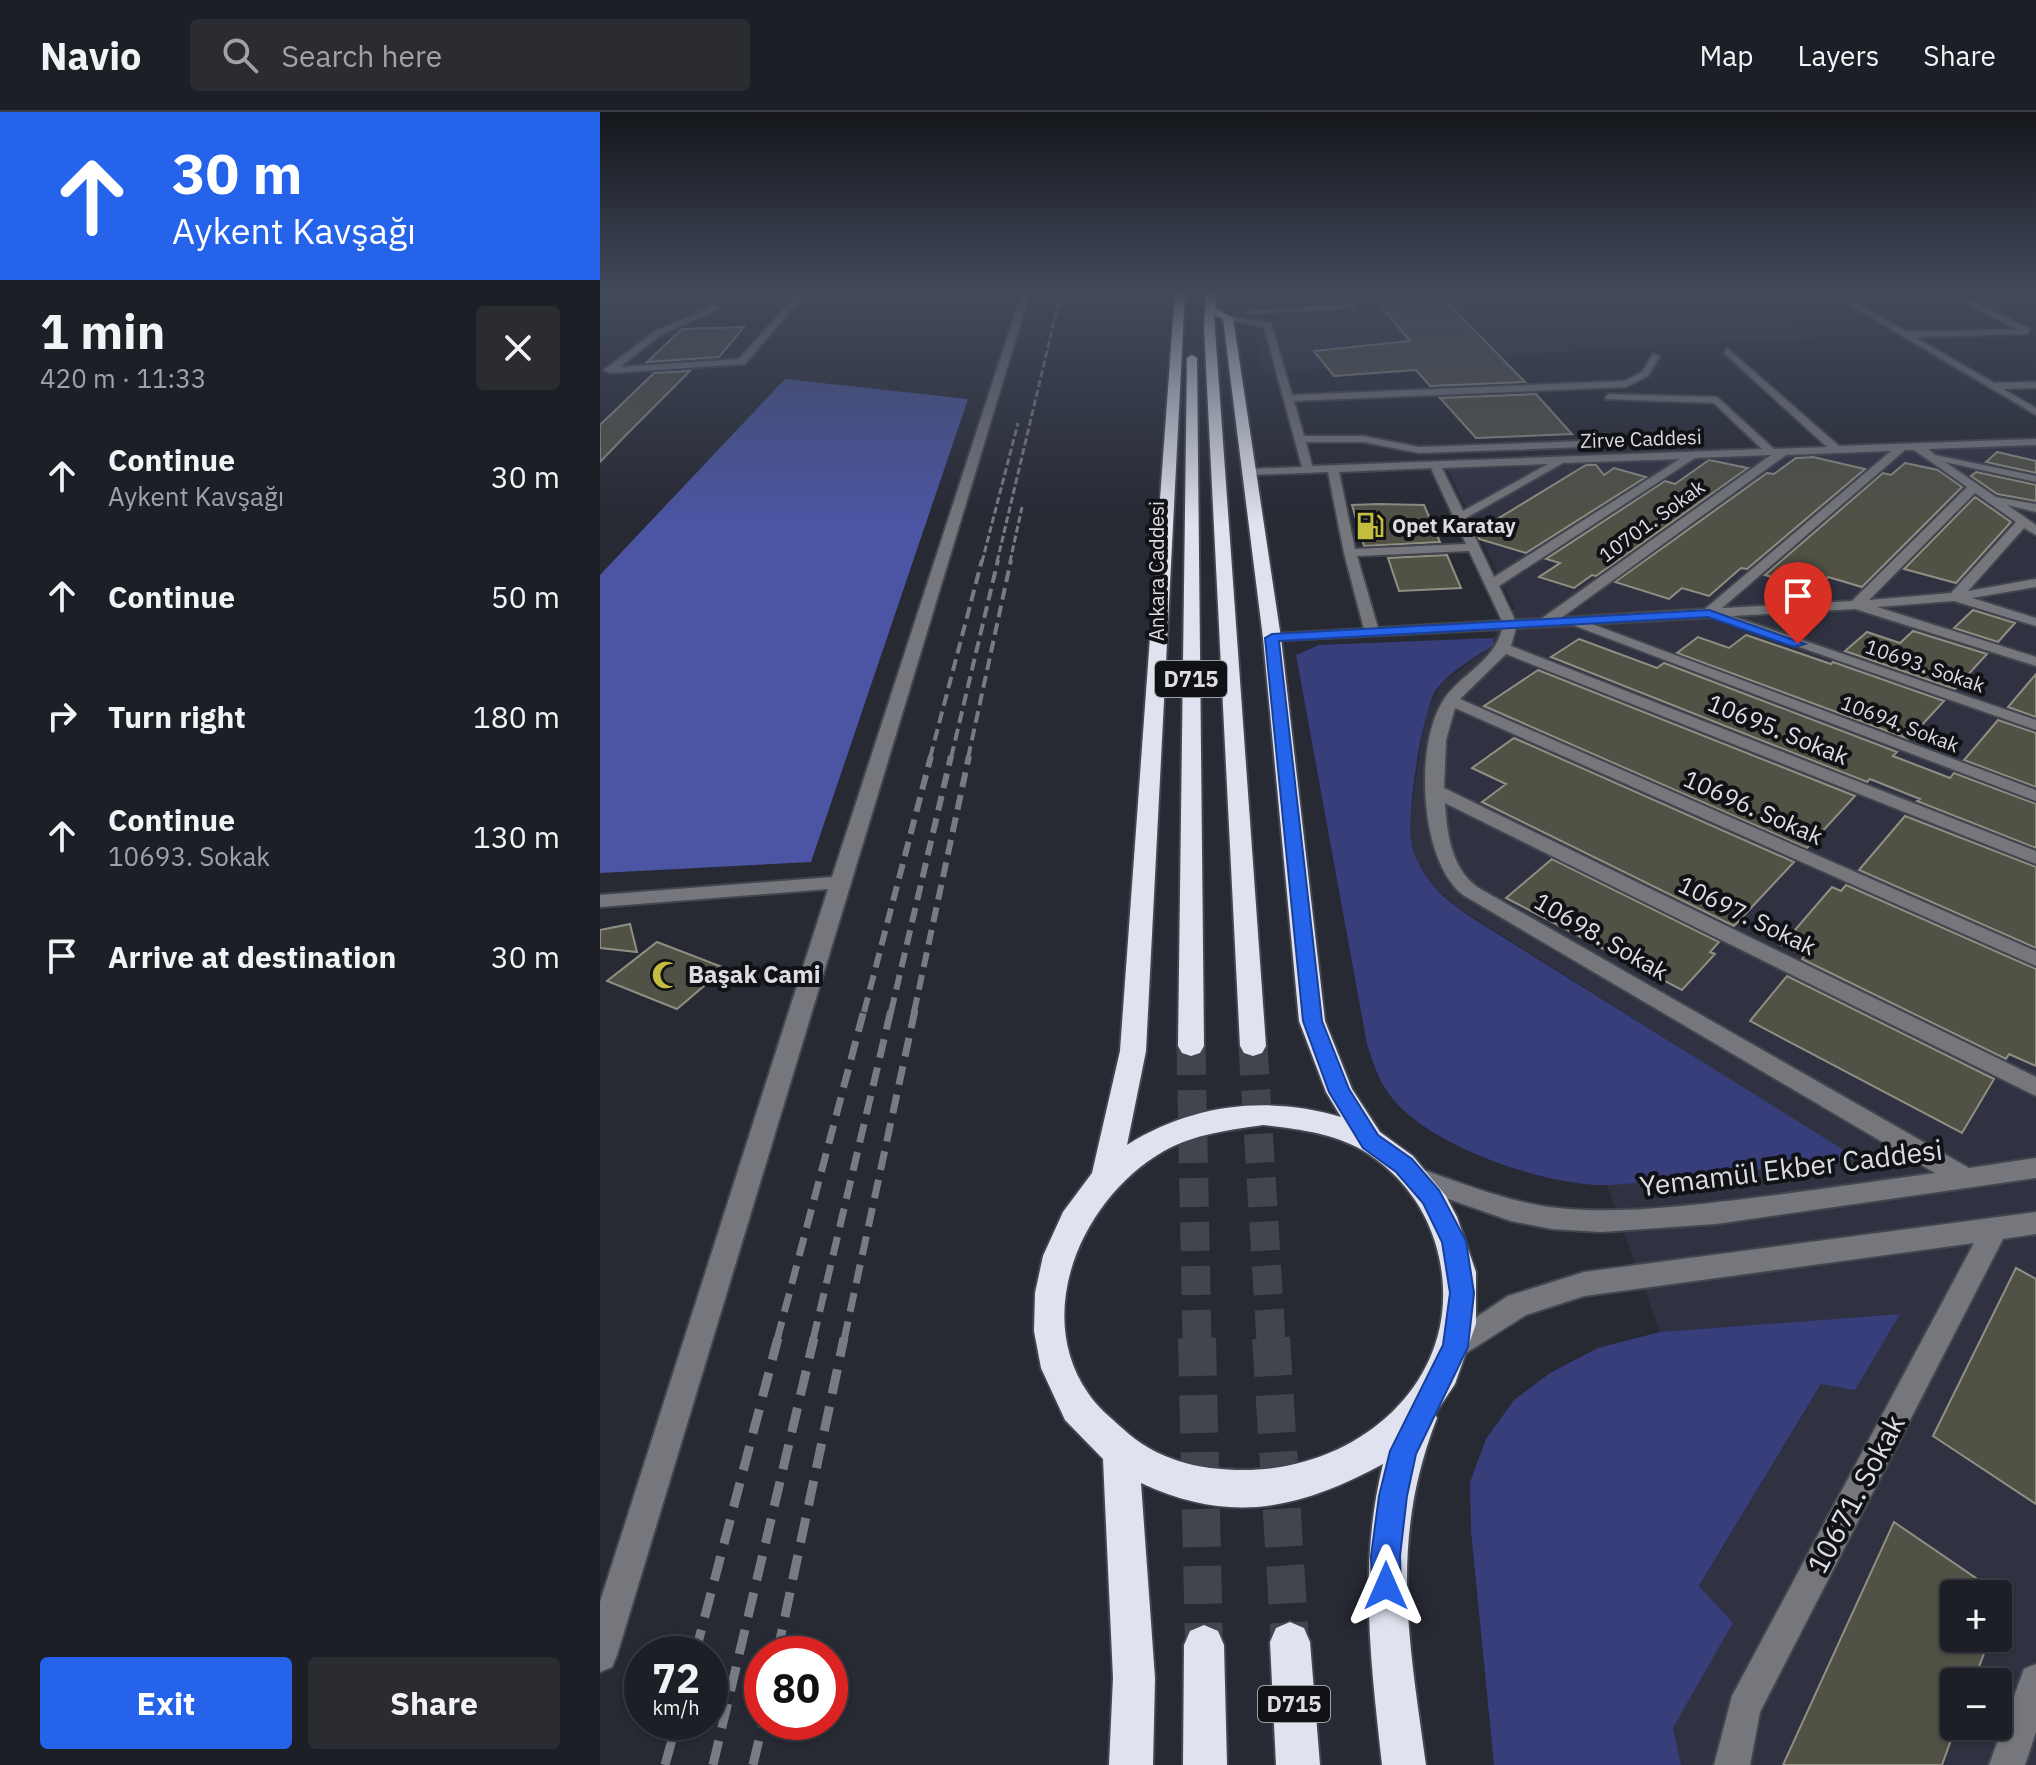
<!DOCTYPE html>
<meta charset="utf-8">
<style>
:root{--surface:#1d1f26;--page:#2a2c32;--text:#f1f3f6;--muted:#a0a2a7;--line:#3b3d43;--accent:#2563eb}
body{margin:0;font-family:"IBM Plex Sans",sans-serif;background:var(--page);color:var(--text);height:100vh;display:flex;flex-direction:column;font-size:30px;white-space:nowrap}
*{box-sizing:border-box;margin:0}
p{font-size:26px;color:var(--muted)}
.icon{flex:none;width:44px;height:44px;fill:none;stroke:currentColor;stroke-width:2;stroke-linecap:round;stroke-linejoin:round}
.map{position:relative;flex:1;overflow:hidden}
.details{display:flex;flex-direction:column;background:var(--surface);width:600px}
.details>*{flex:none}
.guide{background:#2563eb;color:#fff;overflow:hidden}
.tools{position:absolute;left:1340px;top:1468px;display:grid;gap:16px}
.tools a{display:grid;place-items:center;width:72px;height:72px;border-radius:8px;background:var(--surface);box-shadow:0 2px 6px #0004,0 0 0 2px var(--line);font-size:40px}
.speed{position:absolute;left:24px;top:1524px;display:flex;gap:16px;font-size:40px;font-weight:700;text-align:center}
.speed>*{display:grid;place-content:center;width:104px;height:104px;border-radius:50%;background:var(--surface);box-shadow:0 2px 6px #0004,0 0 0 2px var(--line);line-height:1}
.speed small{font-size:20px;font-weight:400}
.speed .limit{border:12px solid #d22;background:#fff;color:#111}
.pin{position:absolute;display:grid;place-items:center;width:68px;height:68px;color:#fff;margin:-82px -34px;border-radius:50% 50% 50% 0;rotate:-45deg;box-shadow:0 0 8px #0007}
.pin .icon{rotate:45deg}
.me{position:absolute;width:88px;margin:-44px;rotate:0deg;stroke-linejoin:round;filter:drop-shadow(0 0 6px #0008)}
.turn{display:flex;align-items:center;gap:28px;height:168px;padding:0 40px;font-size:36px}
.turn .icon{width:104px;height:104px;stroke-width:2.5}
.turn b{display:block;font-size:56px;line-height:68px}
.round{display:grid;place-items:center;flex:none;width:84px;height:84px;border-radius:8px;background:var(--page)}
.overview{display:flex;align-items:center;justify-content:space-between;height:136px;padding:0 40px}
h1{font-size:48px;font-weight:700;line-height:60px}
.cta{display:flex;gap:16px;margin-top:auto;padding:16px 40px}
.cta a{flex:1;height:92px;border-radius:8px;background:var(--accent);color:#fff;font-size:32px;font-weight:700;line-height:92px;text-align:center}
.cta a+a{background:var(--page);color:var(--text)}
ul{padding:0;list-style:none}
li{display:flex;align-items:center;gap:24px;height:120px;padding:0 40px}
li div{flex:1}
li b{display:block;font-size:30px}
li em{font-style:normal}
header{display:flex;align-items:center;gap:48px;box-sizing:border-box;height:112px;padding:0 40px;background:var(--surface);border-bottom:2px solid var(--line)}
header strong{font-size:38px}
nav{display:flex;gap:44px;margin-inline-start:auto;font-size:28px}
.search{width:560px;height:72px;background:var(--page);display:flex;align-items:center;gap:20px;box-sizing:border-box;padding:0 28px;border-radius:8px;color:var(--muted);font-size:30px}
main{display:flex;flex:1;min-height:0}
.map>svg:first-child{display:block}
.built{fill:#303241;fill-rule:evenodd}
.green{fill:#373e7a}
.forest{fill:#4b55a3}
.building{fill:#515146;stroke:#908f84;stroke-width:2}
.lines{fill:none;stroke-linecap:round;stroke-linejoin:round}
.highway-tunnel-far1{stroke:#42444e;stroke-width:29;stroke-dasharray:29 15;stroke-linecap:butt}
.highway-tunnel{stroke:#42444e;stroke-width:38;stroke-dasharray:38 19;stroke-linecap:butt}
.minor-casing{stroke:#44464f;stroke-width:4}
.highway-casing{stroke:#44464f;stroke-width:4}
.minor{fill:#76777c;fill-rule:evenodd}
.highway{fill:#e0e3ef;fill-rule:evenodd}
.rail-far4{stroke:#797b83;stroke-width:3;stroke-dasharray:7 3;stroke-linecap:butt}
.rail-far3{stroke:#797b83;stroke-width:4;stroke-dasharray:12 6;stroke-linecap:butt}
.rail-far2{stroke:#797b83;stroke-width:6;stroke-dasharray:15 8;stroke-linecap:butt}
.rail-far1{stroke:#797b83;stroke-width:7;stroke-dasharray:19 10;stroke-linecap:butt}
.rail{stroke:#797b83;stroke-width:9;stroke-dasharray:25 13;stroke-linecap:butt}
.route{fill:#2563eb;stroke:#184099;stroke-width:2}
.labels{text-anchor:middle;stroke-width:8;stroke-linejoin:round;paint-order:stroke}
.far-street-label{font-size:20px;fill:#dcdde4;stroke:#111216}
.far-poi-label{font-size:20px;font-weight:bold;fill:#dcdde4;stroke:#111216;text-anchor:start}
.shield{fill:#111216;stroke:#9fa0a6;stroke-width:2}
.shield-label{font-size:22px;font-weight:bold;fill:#dcdde4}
.street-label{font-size:24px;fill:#dcdde4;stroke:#111216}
.poi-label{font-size:24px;font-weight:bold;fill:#dcdde4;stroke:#111216;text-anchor:start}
.near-street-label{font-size:28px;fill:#dcdde4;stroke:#111216}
</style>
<header>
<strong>Navio</strong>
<div class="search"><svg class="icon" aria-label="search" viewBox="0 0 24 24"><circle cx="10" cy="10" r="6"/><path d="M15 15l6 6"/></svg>Search here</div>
<nav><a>Map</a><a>Layers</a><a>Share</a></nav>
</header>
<main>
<section class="details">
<div class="guide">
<div class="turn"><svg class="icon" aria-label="ahead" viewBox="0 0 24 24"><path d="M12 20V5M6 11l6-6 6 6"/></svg><div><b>30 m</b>Aykent Kavşağı</div></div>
</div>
<div class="overview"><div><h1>1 min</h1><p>420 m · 11:33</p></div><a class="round"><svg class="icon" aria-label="close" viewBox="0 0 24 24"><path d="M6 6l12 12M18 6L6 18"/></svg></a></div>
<ul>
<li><svg class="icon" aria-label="ahead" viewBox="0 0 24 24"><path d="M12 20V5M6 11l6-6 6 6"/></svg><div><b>Continue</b><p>Aykent Kavşağı</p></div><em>30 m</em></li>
<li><svg class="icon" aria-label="ahead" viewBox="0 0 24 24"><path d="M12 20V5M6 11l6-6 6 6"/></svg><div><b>Continue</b></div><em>50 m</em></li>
<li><svg class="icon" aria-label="right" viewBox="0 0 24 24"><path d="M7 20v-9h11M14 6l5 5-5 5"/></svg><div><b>Turn right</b></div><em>180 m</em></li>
<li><svg class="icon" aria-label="ahead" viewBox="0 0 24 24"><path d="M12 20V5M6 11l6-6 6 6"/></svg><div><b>Continue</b><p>10693. Sokak</p></div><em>130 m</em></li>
<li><svg class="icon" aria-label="arrive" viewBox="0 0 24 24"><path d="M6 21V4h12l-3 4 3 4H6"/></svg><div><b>Arrive at destination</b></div><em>30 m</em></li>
</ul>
<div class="cta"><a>Exit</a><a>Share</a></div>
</section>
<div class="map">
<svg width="1436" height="1653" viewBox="0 0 1436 1653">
<rect width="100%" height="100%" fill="#272933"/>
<path class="built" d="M 1031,180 L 1151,180 L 1220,228 L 1094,231 L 663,260 L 652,205 Z
M 1436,334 L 1436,1653 L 1081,1653 L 1073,1616 L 1133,1511 L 1099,1475 L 1222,1271 L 1300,1202 L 1060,1220 L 1007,1073 L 1256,1047 L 857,795 L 832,773 L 818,750 L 811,730 L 810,706 L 826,599 L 844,569 L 894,533 L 893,526 L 914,496 L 848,358 ZM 1354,1482 L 1398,1482 L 1398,1526 L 1354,1526 ZM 1354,1570 L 1398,1570 L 1398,1614 L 1354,1614 Z"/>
<path class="green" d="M 893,526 L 894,533 C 874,546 850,559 836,578 C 822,599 807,701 811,727 C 812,742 822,759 831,771 C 849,794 880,810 904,826 L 1258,1047 C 1201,1053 1145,1059 1088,1065 C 1062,1067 1035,1072 1009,1073 C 947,1075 826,1034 789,982 C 778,967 773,950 767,932 L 696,543 L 719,533 Z
M 1300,1202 L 1255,1278 L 1221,1272 L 1099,1474 L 1133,1511 L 1073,1616 L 1081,1653 L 894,1653 L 871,1419 L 870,1370 L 886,1327 L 914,1288 L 950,1261 L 998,1236 L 1060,1220 Z"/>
<path class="forest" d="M 185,267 L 368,287 L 211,750 L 0,761 L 0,463 Z"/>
<path class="building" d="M 769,180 L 837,180 L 925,270 L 830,274 L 816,258 L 734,264 L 714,239 L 810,229 Z
M 144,215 L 119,245 L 47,250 L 82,217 Z
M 90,259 L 27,322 L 0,350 L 0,313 L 54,261 Z
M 936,282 L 972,322 L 876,326 L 840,286 Z
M 1397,340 L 1436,349 L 1436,361 L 1386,350 Z
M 1213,345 L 1265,357 L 1147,457 L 1141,456 L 1109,484 L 1082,476 L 1069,487 L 1015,470 L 1167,361 L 1174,362 L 1196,346 Z
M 1109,348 L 1148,356 L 996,464 L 992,463 L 974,476 L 939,465 L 960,451 L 946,447 L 1065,369 L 1075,372 Z
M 1305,351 L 1338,358 L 1362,375 L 1262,475 L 1228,465 L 1216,477 L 1165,463 L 1283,361 L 1291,363 Z
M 986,353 L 996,353 L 1004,363 L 1014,356 L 1046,365 L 926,441 L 879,427 L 876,420 Z
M 1376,360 L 1436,373 L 1436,389 L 1397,382 L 1371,364 Z
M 1375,385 L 1411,410 L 1356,471 L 1304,457 Z
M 778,392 L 824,393 L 840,430 L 764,434 L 752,393 Z
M 847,443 L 861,476 L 799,479 L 788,446 Z
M 1373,498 L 1415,511 L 1398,530 L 1354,516 Z
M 1313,519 L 1342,528 L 1387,542 L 1355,577 L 1245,539 L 1267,520 L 1300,531 Z
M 1146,523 L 1231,552 L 1233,550 L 1344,589 L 1309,627 L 1077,541 L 1098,525 L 1129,536 Z
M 979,527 L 1057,556 L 1064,551 L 1297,640 L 1293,644 L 1350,666 L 1354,661 L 1436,692 L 1436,736 L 1317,689 L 1320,687 L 1270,667 L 1267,670 L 951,545 Z
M 938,558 L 1255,684 L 1207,736 L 884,594 Z
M 1436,562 L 1436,605 L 1408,595 Z
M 1398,608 L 1436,621 L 1436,675 L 1364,648 Z
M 914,626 L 1194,750 L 1134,814 L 882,690 L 906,672 L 872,656 Z
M 1305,704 L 1436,755 L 1436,836 L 1259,758 Z
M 952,747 L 1119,830 L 1110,840 L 1115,842 L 1082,878 L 906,786 Z
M 1246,773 L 1436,857 L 1436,954 L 1409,942 L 1406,947 L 1202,847 L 1204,844 L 1182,833 L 1232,775 L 1241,779 Z
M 30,812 L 37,840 L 0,836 L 0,818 Z
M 57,830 L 125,856 L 77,897 L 7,869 Z
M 1187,864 L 1394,967 L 1362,1021 L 1150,909 Z
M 1416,1156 L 1436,1167 L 1436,1392 L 1333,1324 Z
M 1294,1410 L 1405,1486 L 1398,1504 L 1398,1482 L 1354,1482 L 1354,1526 L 1390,1526 L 1373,1570 L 1354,1570 L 1354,1614 L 1356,1614 L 1342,1653 L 1183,1653 Z"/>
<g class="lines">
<path class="highway-tunnel-far1" d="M 591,934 L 597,1228
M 653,934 L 671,1228"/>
<path class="highway-tunnel" d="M 597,1226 L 604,1533
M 671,1226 L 690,1530"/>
<defs>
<path id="minor" d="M 199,180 L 207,180 L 145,252 L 10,261 L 4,258 L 55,219 L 116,193 L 119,197 L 61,223 L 20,255 L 139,247 Z
M 422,180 L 430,180 L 17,1543 L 12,1555 L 0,1560 L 0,1490 L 228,777 L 0,795 L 0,783 L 232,765 Z
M 1228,180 L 1356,180 L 1430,217 L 1427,222 L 1315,225 L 1394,271 L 1436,270 L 1436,276 L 1403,277 L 1436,296 L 1436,303 ZM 1351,183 L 1416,217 L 1307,220 L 1246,185 Z
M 755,192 L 752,196 L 647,202 L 643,200 Z
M 628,204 L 671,211 L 692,283 L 1024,269 L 1042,260 L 1053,242 L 1060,244 L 1048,264 L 1026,275 L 694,289 L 704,324 L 763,324 L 819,335 L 985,329 L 990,332 L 985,335 L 819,341 L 763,330 L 706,330 L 712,354 L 1162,337 L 1114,291 L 1005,287 L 1008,282 L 1117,285 L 1174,337 L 1227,335 L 1124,241 L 1127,236 L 1239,334 L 1436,327 L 1436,333 L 1328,337 L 1335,343 L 1436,364 L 1436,370 L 1345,350 L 1396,385 L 1436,392 L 1436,400 L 1407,393 L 1436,413 L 1436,423 L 1424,416 L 1368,479 L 1436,467 L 1436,475 L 1372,486 L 1436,506 L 1436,514 L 1354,489 L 1277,495 L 1436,545 L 1436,554 L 1255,497 L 1132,504 L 1436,608 L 1436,618 L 1114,505 L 992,512 L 1436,678 L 1436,689 L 973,513 L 916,516 L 911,534 L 1436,739 L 1436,752 L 906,542 L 860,587 L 1436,839 L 1436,854 L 855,596 L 846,628 L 844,676 L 1436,965 L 1436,984 L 845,691 C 847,722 851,755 877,775 L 1369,1056 L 1436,1046 L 1436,1066 L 1116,1112 L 1001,1120 L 952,1117 L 911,1109 L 806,1072 L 803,1065 L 806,1058 L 815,1055 C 859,1070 902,1088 949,1095 C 1010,1103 1075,1095 1136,1088 C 1203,1080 1269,1070 1335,1061 L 863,783 C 819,748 814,632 844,587 C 862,561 894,550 902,517 L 667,529 L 665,526 L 672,522 L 764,517 L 744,441 L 728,360 L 648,363 L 642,360 L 648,357 L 702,355 L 664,215 L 625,208 ZM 1305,338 L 1314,338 L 1367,375 L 1252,489 L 1122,496 ZM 1291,339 L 1105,497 L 961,506 L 1186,343 ZM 1171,343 L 941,507 L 915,508 L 899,474 L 1095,346 ZM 1080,347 L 894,465 L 866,406 L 963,351 ZM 948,352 L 863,399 L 842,356 ZM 831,356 L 866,432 L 755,437 L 739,360 ZM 1375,381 L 1416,410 L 1351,481 L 1269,488 ZM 869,439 L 902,509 L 778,516 L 757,444 Z
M 1436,1100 L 1436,1122 L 1403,1127 L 1160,1600 L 1150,1653 L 1114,1653 L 1132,1584 L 1374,1131 L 984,1184 L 926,1203 L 855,1248 L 845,1244 L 841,1235 L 845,1226 L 908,1184 L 984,1160 Z
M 1436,1552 L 1436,1620 L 1425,1653 L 1389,1653 L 1424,1557 Z"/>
<path id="highway" d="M 575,180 L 585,180 L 546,939 L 527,1033 C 592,992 668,983 741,1005 L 726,980 L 699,909 L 663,526 L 623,207 L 614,203 L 666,934 L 662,941 L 653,944 L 644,941 L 640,934 L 604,215 L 606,180 L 616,180 L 615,196 L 633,206 L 681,526 L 725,909 L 752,977 L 780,1020 L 813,1044 L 846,1084 L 857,1105 L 876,1160 L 876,1212 L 855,1272 L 835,1302 L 837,1306 C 789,1429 809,1527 826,1653 L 782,1653 C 771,1551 758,1453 783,1352 C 700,1397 631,1413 541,1371 L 555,1566 L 553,1653 L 509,1653 L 513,1566 L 503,1347 L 465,1308 L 441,1256 L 434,1219 L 435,1181 L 443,1144 L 463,1100 L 492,1061 L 520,939 ZM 663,1013 C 697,1017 732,1021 762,1038 C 797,1059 823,1091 835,1130 C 874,1257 767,1358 644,1358 C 598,1358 556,1348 522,1316 C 510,1305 497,1295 488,1281 C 431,1198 485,1084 564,1039 C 594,1022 630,1018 663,1013 Z
M 592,243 L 597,246 L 604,934 L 600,941 L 591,944 L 582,941 L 578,934 L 587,246 Z
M 690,1510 L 704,1516 L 710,1530 L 720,1653 L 676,1653 L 670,1530 L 676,1516 Z
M 604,1513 L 618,1519 L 624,1533 L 627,1653 L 583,1653 L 584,1533 L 590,1519 Z"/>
</defs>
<use href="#minor" class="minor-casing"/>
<use href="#highway" class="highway-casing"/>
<use href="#minor" class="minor"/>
<use href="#highway" class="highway"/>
<path class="rail-far4" d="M 382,450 L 418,311
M 397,450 L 461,180
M 410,450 L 422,395"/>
<path class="rail-far3" d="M 330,646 L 382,448
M 351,646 L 398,448
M 368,646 L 411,448"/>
<path class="rail-far2" d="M 264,900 L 331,644
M 291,900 L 351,644
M 314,900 L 369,644"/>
<path class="rail-far1" d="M 177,1228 L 264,898
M 213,1228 L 291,898
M 244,1228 L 315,898"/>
<path class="rail" d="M 95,1542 L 178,1226
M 177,1542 L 244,1226
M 65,1653 L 77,1610
M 113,1653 L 214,1226
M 153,1653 L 163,1610"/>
</g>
<linearGradient id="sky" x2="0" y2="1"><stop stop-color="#15171c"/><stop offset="0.44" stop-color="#41495b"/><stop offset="1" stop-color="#41495b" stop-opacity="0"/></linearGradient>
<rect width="1436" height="412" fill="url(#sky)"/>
<path class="route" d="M 1109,498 L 1205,532 L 1194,535 L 1108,505 L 679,529 L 722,909 L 749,977 L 778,1023 L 812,1047 L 839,1078 L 866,1129 L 874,1181 L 868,1235 L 816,1342 L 807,1384 L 800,1444 L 801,1474 L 797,1485 L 786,1489 L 776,1485 L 772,1474 L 771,1444 L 779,1384 L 790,1339 L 843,1233 L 850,1181 L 842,1130 L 823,1091 L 796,1060 L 763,1036 L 729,980 L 703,909 L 665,526 L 672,522 Z"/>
<defs>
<symbol id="fuel-bare" viewBox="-9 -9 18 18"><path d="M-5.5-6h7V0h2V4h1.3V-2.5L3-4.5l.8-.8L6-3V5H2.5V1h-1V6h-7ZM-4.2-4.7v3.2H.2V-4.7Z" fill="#c4bc3e" stroke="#111216" stroke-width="2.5" paint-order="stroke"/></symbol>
<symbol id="mosque-bare" viewBox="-9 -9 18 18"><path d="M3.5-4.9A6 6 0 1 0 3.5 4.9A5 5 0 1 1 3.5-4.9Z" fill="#c4bc3e" stroke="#111216" stroke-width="2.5" paint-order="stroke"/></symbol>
</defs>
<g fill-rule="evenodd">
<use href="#fuel-bare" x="750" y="394" width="40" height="40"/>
<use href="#mosque-bare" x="46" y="843" width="40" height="40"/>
</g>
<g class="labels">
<g class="far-street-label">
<text transform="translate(1041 327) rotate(-2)" y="7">Zirve Caddesi</text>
<text transform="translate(1052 409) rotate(-36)" y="7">10701. Sokak</text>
<text transform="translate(557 459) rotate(-90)" y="7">Ankara Caddesi</text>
<text transform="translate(1325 554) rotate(19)" y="7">10693. Sokak</text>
<text transform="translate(1300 612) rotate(21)" y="7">10694. Sokak</text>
</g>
<g class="far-poi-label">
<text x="792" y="421">Opet Karatay</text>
</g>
<g class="shield">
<rect x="555" y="549" width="72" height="36" rx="6"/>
<rect x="658" y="1574" width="72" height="36" rx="6"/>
</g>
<g class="shield-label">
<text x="591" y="575">D715</text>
<text x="694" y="1600">D715</text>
</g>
<g class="street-label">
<text transform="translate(1178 618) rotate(22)" y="8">10695. Sokak</text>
<text transform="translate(1153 696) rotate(24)" y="8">10696. Sokak</text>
<text transform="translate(1147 804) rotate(26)" y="8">10697. Sokak</text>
<text transform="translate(1001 825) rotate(30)" y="8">10698. Sokak</text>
</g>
<g class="poi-label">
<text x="88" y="871">Başak Cami</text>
</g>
<g class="near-street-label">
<text transform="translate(1191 1056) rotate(-7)" y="10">Yemamül Ekber Caddesi</text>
<text transform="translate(1256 1382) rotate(-62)" y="10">10671. Sokak</text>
</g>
</g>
</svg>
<div class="tools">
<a>+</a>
<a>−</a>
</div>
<div class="speed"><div>72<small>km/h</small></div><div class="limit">80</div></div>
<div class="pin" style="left:1198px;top:532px;background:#d93025"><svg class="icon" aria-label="arrive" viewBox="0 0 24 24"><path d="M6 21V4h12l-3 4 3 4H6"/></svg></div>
<svg class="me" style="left:786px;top:1474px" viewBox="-20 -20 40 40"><path d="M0-17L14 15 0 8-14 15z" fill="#2563eb" stroke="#fff" stroke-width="4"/></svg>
</div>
</main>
